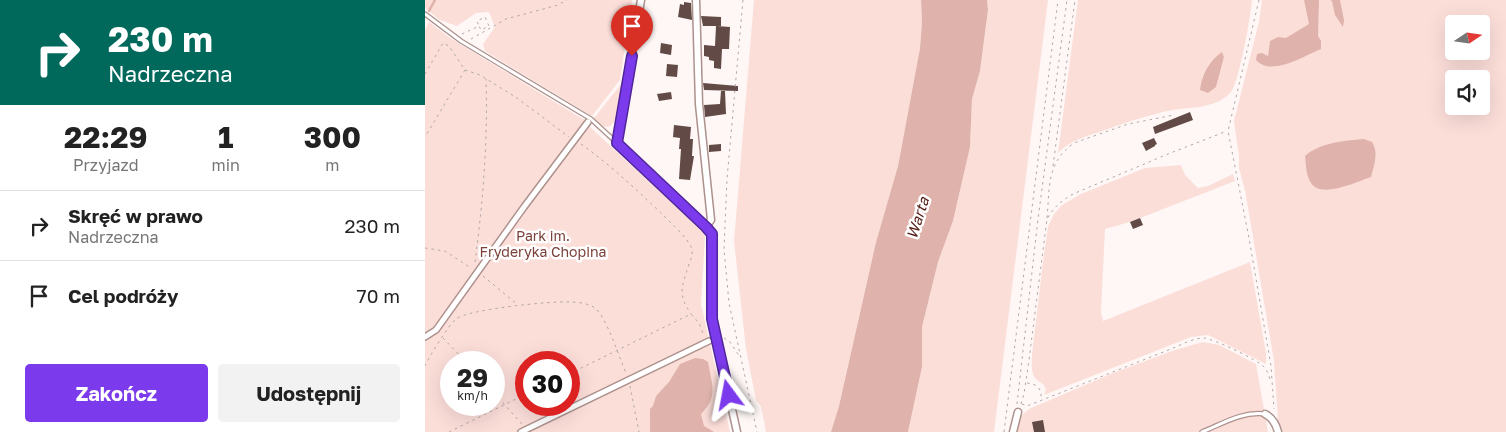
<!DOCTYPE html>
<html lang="pl">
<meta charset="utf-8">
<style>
:root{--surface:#fff;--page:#f2f2f2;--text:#222;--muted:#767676;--line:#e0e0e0;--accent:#7c3aed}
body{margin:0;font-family:"Golos Text",sans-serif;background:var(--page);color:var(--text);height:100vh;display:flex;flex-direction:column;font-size:19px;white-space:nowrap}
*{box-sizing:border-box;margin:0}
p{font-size:16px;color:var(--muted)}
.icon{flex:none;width:28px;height:28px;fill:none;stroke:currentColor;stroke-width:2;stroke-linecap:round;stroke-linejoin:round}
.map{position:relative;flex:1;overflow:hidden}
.panel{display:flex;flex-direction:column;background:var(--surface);width:425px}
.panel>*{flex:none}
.top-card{background:#00695c;color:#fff;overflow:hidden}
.needle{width:32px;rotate:77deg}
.fabs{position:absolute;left:1020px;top:15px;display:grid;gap:10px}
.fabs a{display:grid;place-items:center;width:45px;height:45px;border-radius:5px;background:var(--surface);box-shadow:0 5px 20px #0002;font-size:25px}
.speed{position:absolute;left:15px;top:351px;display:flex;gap:10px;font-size:25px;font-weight:700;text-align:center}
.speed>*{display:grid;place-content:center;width:65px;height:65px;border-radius:50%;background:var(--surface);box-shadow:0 5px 20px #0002;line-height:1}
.speed small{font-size:12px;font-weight:400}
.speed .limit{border:8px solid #d22;background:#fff;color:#111}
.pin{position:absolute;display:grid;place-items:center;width:42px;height:42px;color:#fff;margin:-51px -21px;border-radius:50% 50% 50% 0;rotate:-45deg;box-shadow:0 0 5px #0007}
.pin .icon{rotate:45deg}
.me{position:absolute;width:55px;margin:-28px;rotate:347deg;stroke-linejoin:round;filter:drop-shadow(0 0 4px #0008)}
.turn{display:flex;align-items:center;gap:18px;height:105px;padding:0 25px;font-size:22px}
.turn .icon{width:65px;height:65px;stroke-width:2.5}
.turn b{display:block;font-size:35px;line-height:42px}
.eta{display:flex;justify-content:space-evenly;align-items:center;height:85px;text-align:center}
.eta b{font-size:30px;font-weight:700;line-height:35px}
.primary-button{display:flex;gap:10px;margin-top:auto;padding:10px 25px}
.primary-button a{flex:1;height:58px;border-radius:5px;background:var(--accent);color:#fff;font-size:20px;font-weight:700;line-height:58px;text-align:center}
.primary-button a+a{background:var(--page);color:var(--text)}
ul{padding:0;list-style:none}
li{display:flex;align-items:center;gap:15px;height:70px;padding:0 25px;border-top:1px solid var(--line)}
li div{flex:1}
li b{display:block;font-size:19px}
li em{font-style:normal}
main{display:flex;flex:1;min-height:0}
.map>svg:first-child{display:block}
.green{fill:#fcded9;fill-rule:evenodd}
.water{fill:#dfb3ac}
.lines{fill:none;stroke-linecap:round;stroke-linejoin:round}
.stream{stroke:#dfb3ac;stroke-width:2.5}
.building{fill:#624a46}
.service-casing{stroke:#ad918d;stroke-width:5.5}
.pedestrian-casing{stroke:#ad918d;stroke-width:8}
.minor-casing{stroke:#ad918d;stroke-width:9}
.path{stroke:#b0a8a7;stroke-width:1;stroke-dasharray:2.5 4;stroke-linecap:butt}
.service{stroke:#fff;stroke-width:3}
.pedestrian{stroke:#fff;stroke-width:5}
.minor{stroke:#fff;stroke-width:6}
.route-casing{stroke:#51269a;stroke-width:12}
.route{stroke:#7c3aed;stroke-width:9}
.labels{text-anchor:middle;stroke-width:5;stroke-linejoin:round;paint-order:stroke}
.park-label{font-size:14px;fill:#7a4038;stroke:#fff}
.water-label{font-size:15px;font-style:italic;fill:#561f19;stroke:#fff}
</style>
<main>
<section class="panel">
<div class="top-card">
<div class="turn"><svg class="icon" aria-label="right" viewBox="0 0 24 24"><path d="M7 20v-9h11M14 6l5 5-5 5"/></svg><div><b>230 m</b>Nadrzeczna</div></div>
</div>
<div class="eta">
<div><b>22:29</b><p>Przyjazd</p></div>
<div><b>1</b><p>min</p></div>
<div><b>300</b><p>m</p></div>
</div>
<ul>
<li><svg class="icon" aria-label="right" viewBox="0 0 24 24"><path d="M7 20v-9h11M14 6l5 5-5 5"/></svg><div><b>Skręć w prawo</b><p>Nadrzeczna</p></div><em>230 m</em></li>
<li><svg class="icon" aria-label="arrive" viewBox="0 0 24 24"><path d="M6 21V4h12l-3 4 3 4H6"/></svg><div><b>Cel podróży</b></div><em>70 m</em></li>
</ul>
<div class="primary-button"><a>Zakończ</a><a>Udostępnij</a></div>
</section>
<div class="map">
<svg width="1081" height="432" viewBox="0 0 1081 432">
<rect width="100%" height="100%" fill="#fef7f6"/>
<path class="green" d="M 0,0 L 207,0 L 195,80 L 167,116 L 60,51 L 58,44 L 70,27 L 64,12 L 51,13 L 32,26 L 15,20 L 0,8 Z
M 329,0 L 496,0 L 497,22 L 495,48 L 473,166 L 451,242 L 414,406 L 406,432 L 341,432 L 336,406 L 331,400 L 321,349 L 309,241 Z
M 562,0 L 623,0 L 569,432 L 483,432 L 497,367 L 497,327 L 513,262 L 528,221 L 545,147 L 547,99 L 555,71 L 563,11 Z
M 653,0 L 827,0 C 826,15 814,83 806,92 C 790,111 760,106 738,112 C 718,117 699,123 680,130 C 663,136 645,140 633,153 ZM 797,52 L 799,57 L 791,86 L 777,78 L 785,63 Z
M 837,0 L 1081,0 L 1081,432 L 856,432 L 853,421 L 849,361 L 820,190 L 814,168 L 814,156 L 809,121 L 834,22 ZM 1029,24 L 1056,24 L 1056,51 L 1029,51 ZM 1029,79 L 1056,79 L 1056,106 L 1029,106 Z
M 4,22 L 25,38 L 161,121 L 164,126 L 278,232 L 280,237 L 276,304 L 305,432 L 0,432 L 0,30 ZM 26,362 L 69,362 L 69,405 L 26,405 ZM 101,362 L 144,362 L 144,405 L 101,405 Z
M 197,83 C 195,93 194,127 182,127 C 177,127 172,121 169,118 Z
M 756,165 L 760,175 L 773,188 L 783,186 L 808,174 L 810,181 L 705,222 L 680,229 L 676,312 L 678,321 L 825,262 L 841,353 L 841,364 L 783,335 L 766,337 L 619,395 L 621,389 C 619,384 616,383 612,380 C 605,374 607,363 607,354 L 619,254 L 623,227 L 629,214 L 637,205 L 656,194 L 720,168 Z
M 778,342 L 794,345 L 831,364 L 843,432 L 592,432 L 595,417 L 604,409 L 688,373 L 750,350 Z"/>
<path class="water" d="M 496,0 L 562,0 L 563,10 L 555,71 L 547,99 L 545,147 L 528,221 L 513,262 L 497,327 L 497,367 L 483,432 L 406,432 L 414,406 L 451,242 L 473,166 L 495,48 L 497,22 Z
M 879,0 L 894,0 L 893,36 L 896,41 L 896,49 C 879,56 846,77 831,60 L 832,54 L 837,53 L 843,56 L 845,41 L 853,37 L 861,38 L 884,24 Z
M 905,0 L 915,0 L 919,20 L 918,27 L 910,15 L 907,1 Z
M 797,52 L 799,57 L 791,87 L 783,93 L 775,90 C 777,74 784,61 797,52 Z
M 939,139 L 947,142 C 954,153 949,165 946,177 C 931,182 896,199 886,183 C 881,176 881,164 880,156 C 896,142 919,141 939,139 Z
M 270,358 L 278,359 L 283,362 L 284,367 C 288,388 292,398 276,414 L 279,426 L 289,432 L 225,432 L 225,409 L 228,406 L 231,396 L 244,382 L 255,364 Z"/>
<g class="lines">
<path class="stream" d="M 4,11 L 10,0"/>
</g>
<path class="building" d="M 259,2 L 266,3 L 267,20 L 253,17 L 255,4 L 259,5 Z
M 276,16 L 296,17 L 296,26 L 292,26 L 305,27 L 304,49 L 297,49 L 296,69 L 289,68 L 289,61 L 284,60 L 284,57 L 279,56 L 279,45 L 290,46 L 291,26 L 278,26 Z
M 236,43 L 247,45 L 246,55 L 235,53 Z
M 242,64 L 253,65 L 252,77 L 241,76 Z
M 278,83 L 313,86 L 313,91 L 279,90 Z
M 296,91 L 300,91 L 301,114 L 280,117 L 279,105 L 295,104 Z
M 246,92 L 247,99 L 234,101 L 232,94 Z
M 765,112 L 768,120 L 730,134 L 728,127 Z
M 249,125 L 266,127 L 265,139 L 268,139 L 267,156 L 269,156 L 265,180 L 254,179 L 256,149 L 254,149 L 255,138 L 248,137 Z
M 729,138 L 732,144 L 730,145 L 730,146 L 721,151 L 717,143 Z
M 296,144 L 296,151 L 284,152 L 284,145 Z
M 715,218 L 718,225 L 708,229 L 705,222 Z
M 618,420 L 620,432 L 609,432 L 607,422 Z"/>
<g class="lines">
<defs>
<path id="service" d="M 0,14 L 36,41 L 166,119 L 192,143
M 777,432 C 797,424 817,411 840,414"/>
<path id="pedestrian" d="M 0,337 L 11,330 L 99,207 L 163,122
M 96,432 L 284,341"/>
<path id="minor" d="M 216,0 L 192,143 L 287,234 L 287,319 L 312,432
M 271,0 L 274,104 L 286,220 L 281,227
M 840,414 C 848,418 851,424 853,432
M 588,432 L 593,412"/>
</defs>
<use href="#service" class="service-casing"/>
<use href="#pedestrian" class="pedestrian-casing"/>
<use href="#minor" class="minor-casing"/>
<path class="path" d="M 318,0 L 302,179 L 299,249 L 304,303 L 332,432
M 834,0 L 803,131 L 824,238 L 846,366 L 849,409
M 37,34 L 54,26 L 56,30 L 64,26 L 60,17 L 52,21 L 54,26
M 46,39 L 81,19 L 133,5 L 142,0
M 40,70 L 55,75 L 92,98 L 144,137
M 0,74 L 18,43 L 24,46 L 40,70 L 0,137
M 156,144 C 185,165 211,189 237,214 C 246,223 263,238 267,249 C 268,254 266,259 264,264 C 257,287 252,293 266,314
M 628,166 L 650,0
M 622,218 C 625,187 621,163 649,143 L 703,124 L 749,115
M 0,248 L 20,251 L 46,268
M 50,262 C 58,201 63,141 61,79
M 58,276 L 93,305
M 18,338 L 41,362
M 299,338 L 305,342 L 315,357
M 0,366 C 4,357 24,324 31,319 C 44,309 126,301 144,302 C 152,302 163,303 170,308 C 182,318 194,357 201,373
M 144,374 L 266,314 L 274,323 L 279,336
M 602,383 C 612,384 617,388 616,399
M 205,386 L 214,432
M 69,393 L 97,424
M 592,404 L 613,219 L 642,0
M 596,404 L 599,394 L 604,360 L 622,219 C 629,207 636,201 648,194 L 743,154 L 802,131
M 597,404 L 602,406 L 746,349 C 756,345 768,338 779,338 C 789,339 833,360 839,367 C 843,371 844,377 846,382
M 24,432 L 101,394
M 579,432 L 633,0"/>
<use href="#service" class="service"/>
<use href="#pedestrian" class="pedestrian"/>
<use href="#minor" class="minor"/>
</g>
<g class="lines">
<defs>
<path id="route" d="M 207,56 L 192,143 L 281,227 L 287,234 L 287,319 L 304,395"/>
</defs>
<use href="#route" class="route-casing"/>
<use href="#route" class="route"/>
</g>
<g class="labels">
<g class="park-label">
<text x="118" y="241">Park im.<tspan x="118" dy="16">Fryderyka Chopina</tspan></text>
</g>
<g class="water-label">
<text transform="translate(493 218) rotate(-72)" y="5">Warta</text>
</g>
</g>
</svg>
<div class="fabs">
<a><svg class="needle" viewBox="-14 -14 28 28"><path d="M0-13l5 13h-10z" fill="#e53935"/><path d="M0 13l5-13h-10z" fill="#767676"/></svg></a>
<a><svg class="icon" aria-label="sound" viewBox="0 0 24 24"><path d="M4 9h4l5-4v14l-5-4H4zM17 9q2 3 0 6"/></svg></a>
</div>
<div class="speed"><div>29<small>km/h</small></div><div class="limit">30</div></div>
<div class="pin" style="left:207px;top:56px;background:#d93025"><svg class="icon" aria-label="arrive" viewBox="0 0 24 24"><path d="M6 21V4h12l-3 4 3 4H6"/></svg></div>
<svg class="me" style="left:304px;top:395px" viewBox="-20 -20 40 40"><path d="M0-17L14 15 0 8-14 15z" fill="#7c3aed" stroke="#fff" stroke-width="4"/></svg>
</div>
</main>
